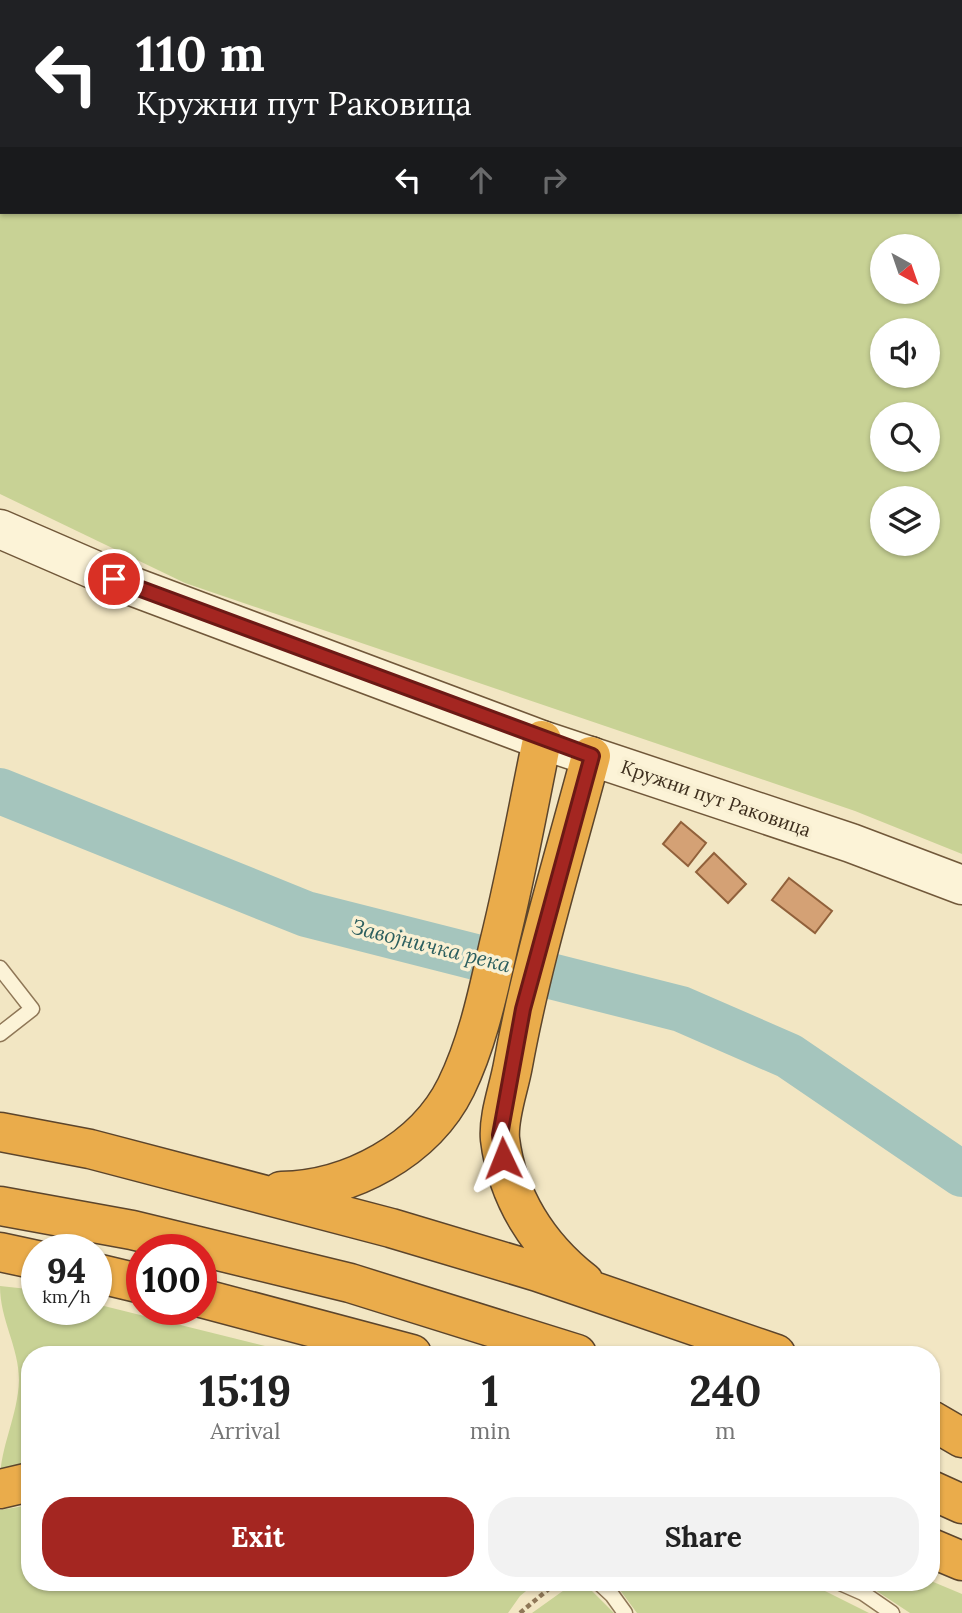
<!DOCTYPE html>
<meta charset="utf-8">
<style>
:root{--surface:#fff;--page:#f2f2f2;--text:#222;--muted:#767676;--accent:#a42621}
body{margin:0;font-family:Lora,serif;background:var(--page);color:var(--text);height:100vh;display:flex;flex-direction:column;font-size:26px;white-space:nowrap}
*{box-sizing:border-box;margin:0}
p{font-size:23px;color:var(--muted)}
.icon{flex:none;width:38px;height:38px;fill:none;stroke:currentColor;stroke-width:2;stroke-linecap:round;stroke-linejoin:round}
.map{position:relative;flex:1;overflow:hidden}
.sheet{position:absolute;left:21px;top:1346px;width:919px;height:245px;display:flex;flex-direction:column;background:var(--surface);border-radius:28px;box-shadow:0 2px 5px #0004}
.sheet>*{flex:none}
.banner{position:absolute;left:0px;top:0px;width:962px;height:214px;box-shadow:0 2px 5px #0004;background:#202124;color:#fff;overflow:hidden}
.needle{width:46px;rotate:140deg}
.buttons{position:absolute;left:870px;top:234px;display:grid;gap:14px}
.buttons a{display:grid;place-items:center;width:70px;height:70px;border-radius:50%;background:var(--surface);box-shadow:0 2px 5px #0004;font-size:35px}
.speed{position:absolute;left:21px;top:1234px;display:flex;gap:14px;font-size:35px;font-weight:700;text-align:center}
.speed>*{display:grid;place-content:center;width:91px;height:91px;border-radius:50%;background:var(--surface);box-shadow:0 2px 5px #0004;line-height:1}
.speed small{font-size:18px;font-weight:400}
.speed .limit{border:10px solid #d22;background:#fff;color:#111}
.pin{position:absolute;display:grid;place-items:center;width:60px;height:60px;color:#fff;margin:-30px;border:4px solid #fff;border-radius:50%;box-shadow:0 2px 7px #0007}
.me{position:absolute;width:77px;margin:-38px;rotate:358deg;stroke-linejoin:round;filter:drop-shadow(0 0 5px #0008)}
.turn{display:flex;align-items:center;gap:24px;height:147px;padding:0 21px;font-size:32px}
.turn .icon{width:91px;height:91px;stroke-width:2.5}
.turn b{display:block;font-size:49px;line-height:60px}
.lanes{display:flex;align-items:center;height:66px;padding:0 21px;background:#0003;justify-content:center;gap:35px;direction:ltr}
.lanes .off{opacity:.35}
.eta{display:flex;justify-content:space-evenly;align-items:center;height:119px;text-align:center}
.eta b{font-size:42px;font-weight:700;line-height:49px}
.button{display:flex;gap:14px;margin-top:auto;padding:14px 21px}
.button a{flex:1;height:80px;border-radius:28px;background:var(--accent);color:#fff;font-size:28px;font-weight:700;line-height:80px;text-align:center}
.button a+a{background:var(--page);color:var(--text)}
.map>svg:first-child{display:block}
.green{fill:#c8d295;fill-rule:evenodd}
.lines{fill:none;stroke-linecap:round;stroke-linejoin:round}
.river{stroke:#a5c5bd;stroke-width:46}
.building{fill:#d4a175;stroke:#91613b;stroke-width:2}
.lane-casing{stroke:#8f7757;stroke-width:17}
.secondary-casing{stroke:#71583a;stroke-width:41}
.highway-casing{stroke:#5c452c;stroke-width:41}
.path{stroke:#8f7757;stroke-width:4.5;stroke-dasharray:5 3.5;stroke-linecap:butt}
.lane{stroke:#fcf3d7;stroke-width:14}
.secondary{stroke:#fcf3d7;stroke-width:38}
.highway{stroke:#eaac4b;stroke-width:38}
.route-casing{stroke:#6b1915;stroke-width:18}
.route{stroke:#a42621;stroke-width:12}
.labels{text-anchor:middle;stroke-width:7;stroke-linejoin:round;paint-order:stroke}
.street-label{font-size:19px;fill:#3d2e1d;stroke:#f9f0d3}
.water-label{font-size:21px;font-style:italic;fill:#2b5e5e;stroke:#f9f0d3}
</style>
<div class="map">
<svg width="962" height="1613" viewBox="0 0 962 1613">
<rect width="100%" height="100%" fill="#f2e6c3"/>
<path class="green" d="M 0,0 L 962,0 L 962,854 L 855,811 L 185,583 L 0,494 ZM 2,2 L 961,2 L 961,212 L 2,212 ZM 882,247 L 928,247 L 928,292 L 882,292 ZM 882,331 L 928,331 L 928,376 L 882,376 ZM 882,415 L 928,415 L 928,460 L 882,460 ZM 882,499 L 928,499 L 928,544 L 882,544 Z
M 0,1286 L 37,1290 L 37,1309 L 96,1309 L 96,1304 L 297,1354 L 30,1354 L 30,1472 L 0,1481 C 0,1447 18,1416 19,1380 C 19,1347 0,1320 0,1286 Z
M 30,1505 L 30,1582 L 537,1582 L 520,1596 L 508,1613 L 0,1613 L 0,1510 Z
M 931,1581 L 962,1594 L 962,1613 L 910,1613 L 863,1582 Z
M 614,1582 L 807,1582 L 869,1613 L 637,1613 Z
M 584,1583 L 614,1613 L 532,1613 L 567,1588 Z"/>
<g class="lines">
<path class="river" d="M 0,791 L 306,914 L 681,1009 L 789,1056 L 962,1174"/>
</g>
<path class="building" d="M 681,822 L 706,843 L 688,866 L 663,844 Z
M 714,853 L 746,884 L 728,903 L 696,872 Z
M 789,878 L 832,911 L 815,933 L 772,900 Z"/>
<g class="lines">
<defs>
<path id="lane" d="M 0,968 L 32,1009 L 0,1034
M 598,1582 L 612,1595 L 625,1613
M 838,1582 L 863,1593 L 892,1613"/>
<path id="secondary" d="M 0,529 L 134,587 L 542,740 L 851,843 L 962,885"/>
<path id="highway" d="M 0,1132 L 90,1149 L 391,1228 L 538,1272 L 776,1354
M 281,1191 C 350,1190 425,1150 456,1087 C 478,1042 488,992 499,944 C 516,876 528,808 542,740
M 0,1206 L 132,1230 L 350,1283 L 577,1354
M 0,1252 L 37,1260
M 96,1273 L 142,1284
M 584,1282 C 538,1246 507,1197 500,1139 C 498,1116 509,1088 513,1065 C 532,961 564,858 591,756
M 201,1298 L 412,1354
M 931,1420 L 962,1438
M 0,1489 L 30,1482
M 931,1490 L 962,1504
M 931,1548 L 962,1561"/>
</defs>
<use href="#lane" class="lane-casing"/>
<use href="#secondary" class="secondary-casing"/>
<use href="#highway" class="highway-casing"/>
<path class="path" d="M 520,1613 L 557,1582"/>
<use href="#lane" class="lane"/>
<use href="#secondary" class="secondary"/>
<use href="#highway" class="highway"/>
</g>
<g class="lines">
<defs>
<path id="route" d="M 114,579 L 592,756 L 523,1009 L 500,1135 L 503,1158"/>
</defs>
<use href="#route" class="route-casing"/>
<use href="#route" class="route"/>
</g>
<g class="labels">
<g class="street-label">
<text transform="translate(716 798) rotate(19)" y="7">Кружни пут Раковица</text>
</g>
<g class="water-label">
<text transform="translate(431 946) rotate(14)" y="7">Завојничка река</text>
</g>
</g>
</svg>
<div class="buttons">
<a><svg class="needle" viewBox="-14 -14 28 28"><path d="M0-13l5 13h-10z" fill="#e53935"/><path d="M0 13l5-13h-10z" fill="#767676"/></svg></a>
<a><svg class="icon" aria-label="sound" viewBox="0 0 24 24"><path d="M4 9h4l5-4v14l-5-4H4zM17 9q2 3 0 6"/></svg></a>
<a><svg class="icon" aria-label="search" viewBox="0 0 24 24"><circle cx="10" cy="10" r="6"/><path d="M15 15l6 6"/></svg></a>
<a><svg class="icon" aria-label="layers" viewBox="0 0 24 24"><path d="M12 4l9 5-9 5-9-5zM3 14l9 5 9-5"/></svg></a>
</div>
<div class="speed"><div>94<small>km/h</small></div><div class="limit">100</div></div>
<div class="pin" style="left:114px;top:579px;background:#d93025"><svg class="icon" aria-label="arrive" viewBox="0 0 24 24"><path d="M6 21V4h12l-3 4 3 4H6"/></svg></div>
<svg class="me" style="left:503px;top:1158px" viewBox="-20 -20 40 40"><path d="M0-17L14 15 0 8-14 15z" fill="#a42621" stroke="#fff" stroke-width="4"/></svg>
<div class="banner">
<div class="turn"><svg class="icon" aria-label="left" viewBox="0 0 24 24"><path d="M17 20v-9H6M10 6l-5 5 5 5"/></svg><div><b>110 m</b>Кружни пут Раковица</div></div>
<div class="lanes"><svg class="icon" aria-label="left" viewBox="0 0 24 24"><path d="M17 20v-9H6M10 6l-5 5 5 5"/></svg><svg class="icon off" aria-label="ahead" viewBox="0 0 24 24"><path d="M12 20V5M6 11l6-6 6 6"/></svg><svg class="icon off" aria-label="right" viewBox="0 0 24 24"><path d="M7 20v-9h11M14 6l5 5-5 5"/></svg></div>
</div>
<section class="sheet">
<div class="eta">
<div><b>15:19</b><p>Arrival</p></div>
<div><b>1</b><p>min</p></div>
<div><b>240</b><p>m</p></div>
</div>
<div class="button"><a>Exit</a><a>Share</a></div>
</section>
</div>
